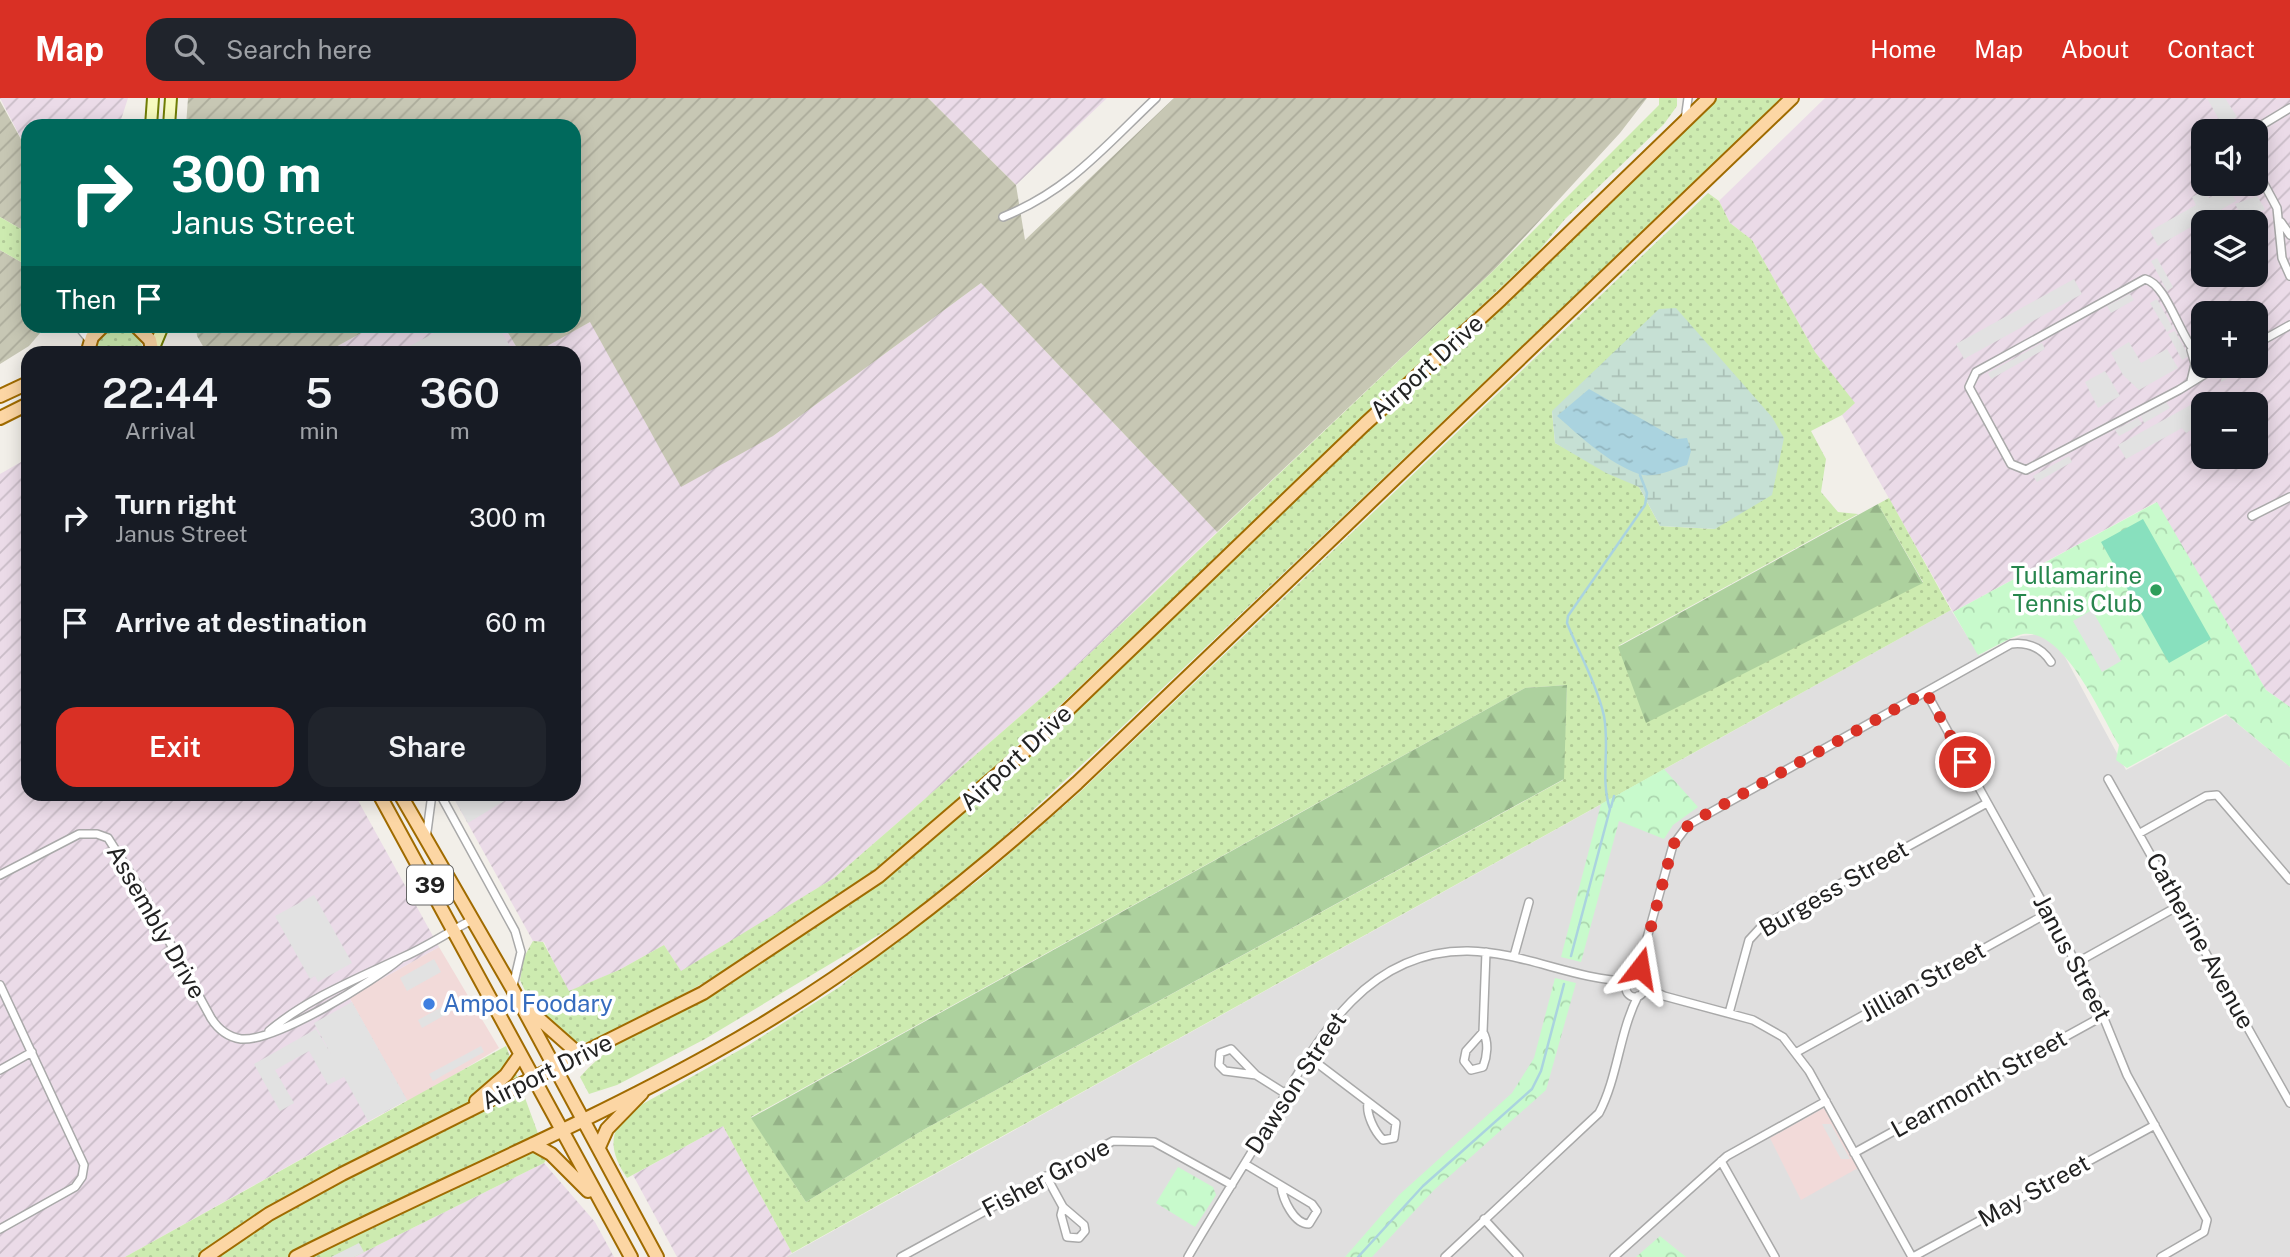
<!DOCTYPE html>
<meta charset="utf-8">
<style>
:root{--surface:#171b24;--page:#20242c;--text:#f1f3f6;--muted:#9ea1a6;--accent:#d93025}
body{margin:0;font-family:"Public Sans",sans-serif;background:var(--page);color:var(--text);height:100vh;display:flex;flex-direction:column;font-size:26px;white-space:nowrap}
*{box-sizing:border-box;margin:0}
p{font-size:23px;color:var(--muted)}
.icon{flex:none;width:38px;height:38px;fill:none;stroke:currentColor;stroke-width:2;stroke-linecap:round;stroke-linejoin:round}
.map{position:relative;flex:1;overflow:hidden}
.details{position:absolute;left:21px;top:248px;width:560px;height:455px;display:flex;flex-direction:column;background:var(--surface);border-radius:21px;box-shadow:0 4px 18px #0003}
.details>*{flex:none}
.hud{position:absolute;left:21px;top:21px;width:560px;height:214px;border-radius:21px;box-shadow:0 4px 18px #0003;background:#00695c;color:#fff;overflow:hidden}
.tools{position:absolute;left:2191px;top:21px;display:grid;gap:14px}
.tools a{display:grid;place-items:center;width:77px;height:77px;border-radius:14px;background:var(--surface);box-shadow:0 4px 18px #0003;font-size:35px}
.pin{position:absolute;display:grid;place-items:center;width:60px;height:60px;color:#fff;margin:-30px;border:4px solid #fff;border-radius:50%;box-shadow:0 2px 7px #0007}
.me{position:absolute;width:77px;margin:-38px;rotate:14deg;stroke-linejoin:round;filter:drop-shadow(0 0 5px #0008)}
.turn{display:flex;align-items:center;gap:24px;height:147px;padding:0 35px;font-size:32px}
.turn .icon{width:91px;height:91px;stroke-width:2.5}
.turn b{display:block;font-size:49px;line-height:60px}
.then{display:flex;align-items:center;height:66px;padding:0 35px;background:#0003;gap:14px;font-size:26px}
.eta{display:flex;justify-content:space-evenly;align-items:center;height:119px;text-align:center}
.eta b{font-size:42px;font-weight:600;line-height:49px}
.cta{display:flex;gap:14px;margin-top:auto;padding:14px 35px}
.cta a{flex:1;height:80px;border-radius:21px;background:var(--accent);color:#fff;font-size:28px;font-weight:600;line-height:80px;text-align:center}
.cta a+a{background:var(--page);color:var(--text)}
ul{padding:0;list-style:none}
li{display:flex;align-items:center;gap:21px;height:105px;padding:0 35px}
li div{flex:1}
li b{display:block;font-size:26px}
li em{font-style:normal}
header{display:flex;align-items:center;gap:42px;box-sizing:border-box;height:98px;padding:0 35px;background:var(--accent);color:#fff}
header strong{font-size:33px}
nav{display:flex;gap:38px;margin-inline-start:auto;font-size:24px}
.search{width:490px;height:63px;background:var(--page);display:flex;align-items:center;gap:18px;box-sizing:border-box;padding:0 24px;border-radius:21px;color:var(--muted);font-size:26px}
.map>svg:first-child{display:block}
.residential{fill:#e0dfdf}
.commercial{fill:#f2dad9}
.industrial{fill:url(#industrial-furrows);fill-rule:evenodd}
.construction{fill:url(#construction-furrows)}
.grass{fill:url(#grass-dots);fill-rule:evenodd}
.forest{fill:url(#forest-firs)}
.wetland{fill:url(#wetland-marsh)}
.park{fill:url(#park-crowns)}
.pitch{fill:#88e0be}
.parking{fill:#e2e2e2}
.water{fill:url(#water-ripples)}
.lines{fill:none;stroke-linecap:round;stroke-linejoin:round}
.stream{stroke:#aad3df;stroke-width:2.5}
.street-casing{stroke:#a9a9a9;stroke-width:10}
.secondary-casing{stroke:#707d05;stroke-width:14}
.primary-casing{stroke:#a06b00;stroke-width:16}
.street{stroke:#fff;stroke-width:7}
.secondary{stroke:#f7fabf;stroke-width:10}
.primary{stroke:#fcd6a4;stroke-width:12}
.route{stroke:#d93025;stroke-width:12;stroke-dasharray:0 21.6}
.leisure-dot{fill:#2e9e5b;stroke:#fff;stroke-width:2.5}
.shop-dot{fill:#3f7fe0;stroke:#fff;stroke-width:2.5}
.labels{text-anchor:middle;stroke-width:7;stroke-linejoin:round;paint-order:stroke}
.shield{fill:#fff;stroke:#646464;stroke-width:2}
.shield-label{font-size:23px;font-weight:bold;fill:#222}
.street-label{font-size:24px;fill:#222;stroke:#fff}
.leisure-label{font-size:24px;fill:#27864d;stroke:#fff;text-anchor:end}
.shop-label{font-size:24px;fill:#366cbe;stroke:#fff;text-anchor:start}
</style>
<header>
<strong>Map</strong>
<div class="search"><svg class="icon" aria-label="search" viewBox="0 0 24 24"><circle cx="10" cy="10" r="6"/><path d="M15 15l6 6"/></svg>Search here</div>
<nav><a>Home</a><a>Map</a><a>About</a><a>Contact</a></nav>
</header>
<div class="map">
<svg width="2290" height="1159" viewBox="0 0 2290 1159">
<defs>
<pattern id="industrial-furrows" width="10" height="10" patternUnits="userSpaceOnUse" patternTransform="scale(1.75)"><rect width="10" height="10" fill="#ebdbe8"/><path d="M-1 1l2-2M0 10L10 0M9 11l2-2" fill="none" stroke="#c9bcc7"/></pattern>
<pattern id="construction-furrows" width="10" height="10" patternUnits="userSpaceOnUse" patternTransform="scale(1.75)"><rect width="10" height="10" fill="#c7c7b4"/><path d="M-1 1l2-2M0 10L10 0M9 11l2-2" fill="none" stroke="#abab9a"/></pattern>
<pattern id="grass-dots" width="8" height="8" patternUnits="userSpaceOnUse" patternTransform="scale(1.75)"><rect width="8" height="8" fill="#cdebb0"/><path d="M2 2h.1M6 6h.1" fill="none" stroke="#b0c997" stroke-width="1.8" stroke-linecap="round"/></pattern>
<pattern id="forest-firs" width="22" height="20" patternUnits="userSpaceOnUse" patternTransform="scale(1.75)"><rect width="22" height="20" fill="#add19e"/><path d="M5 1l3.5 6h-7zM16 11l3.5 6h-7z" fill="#95b388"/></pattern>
<pattern id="wetland-marsh" width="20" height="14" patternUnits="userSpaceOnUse" patternTransform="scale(1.75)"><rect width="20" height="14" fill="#c6e0d4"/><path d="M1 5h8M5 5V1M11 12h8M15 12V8" fill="none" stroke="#aac0b6"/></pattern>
<pattern id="park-crowns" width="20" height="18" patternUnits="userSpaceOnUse" patternTransform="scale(1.75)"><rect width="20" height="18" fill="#c8facc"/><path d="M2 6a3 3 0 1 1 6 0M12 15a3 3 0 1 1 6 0" fill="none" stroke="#acd6af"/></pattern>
<pattern id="water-ripples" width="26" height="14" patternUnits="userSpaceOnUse" patternTransform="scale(1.75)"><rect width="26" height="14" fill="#aad3df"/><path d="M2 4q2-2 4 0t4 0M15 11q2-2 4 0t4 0" fill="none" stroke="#92b5bf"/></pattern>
</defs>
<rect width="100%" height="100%" fill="#f2efe9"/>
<path class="residential" d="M 1951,512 L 1979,557 L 2021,538 L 2040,536 L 2051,542 L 2064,557 L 2126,672 L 2227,617 L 2290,669 L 2290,1159 L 786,1159 Z"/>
<path class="commercial" d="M 439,849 L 499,950 L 408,1005 L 349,899 Z
M 1824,1010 L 1858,1070 L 1801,1102 L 1770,1040 Z"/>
<path class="industrial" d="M 0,0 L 128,0 L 119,28 L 28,28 L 28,54 Z
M 928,0 L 1107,0 L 1016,87 Z
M 1825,0 L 2290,0 L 2290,609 L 2266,592 L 2156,404 L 1953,514 L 1842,317 L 1854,305 L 1815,254 L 1752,142 L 1730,125 L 1719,103 ZM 2203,33 L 2256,33 L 2256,86 L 2203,86 ZM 2203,124 L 2256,124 L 2256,177 L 2203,177 ZM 2203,215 L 2256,215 L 2256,268 L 2203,268 ZM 2203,306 L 2256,306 L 2256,359 L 2203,359 Z
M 981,185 L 1217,434 L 1064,580 L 834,780 L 681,874 L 664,847 L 619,872 L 568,894 L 544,844 L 533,843 L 452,697 L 574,696 L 574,256 L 533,255 L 590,224 L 773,338 Z
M 374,228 L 504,228 L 520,255 L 323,256 Z
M 28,360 L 28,696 L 355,697 L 439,849 L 349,899 L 407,1002 L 125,1159 L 0,1159 L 0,376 Z
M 723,1028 L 792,1155 L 786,1159 L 677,1159 L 633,1077 Z
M 544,1065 L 595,1124 L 614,1159 L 354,1159 Z"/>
<path class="construction" d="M 188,0 L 928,0 L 1016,87 L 1025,142 L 1174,0 L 1647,0 L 1620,35 L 1494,172 L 1217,434 L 981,185 L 773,338 L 681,389 L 590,224 L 533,256 L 520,255 L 504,228 L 574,228 L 574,28 L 186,28 Z
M 0,3 L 28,54 L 28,135 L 0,119 Z
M 0,152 L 28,168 L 28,228 L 46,228 L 29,248 L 0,266 Z
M 196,228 L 374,228 L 323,256 L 207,255 L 197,238 Z"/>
<path class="grass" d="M 1659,0 L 1677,0 L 1677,8 L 1664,26 L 1565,121 L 1538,154 L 957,705 C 902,750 847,796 788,834 C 726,874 662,908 598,942 C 589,944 578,946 570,942 C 548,932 529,903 520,882 L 524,859 L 533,843 L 543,844 L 569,893 L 619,872 L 664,847 L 681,873 L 834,780 L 1064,580 L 1491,175 L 1659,7 Z
M 1716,0 L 1782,0 L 1102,648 L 967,773 L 907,820 L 705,941 L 617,987 L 589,996 L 580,979 C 622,930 700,904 755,868 C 829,821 898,768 966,713 Z
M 1708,95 L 1719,103 L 1730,125 L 1752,142 L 1815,254 L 1855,305 L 1842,317 L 1811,333 L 1826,361 L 1821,394 L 1838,414 L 1858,416 L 1618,548 L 1923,484 L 1878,406 L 1889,400 L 1951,512 L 792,1155 L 723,1028 L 627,1080 C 610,1055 607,1034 630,1013 L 747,948 L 841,888 L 869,863 L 979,782 L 1079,695 ZM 1552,313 L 1715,431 L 1660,428 L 1639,389 L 1555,345 ZM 1567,587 L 1563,682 L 923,1032 L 806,1104 L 751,1019 L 1525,590 Z
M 0,119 L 28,135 L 28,168 L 0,152 Z
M 115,230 C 132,231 142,239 144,256 L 94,256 L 101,238 Z
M 506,948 L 547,1060 L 544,1065 L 354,1159 L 125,1159 Z"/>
<path class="forest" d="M 1878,406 L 1923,485 L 1646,625 L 1618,549 Z
M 1567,587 L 1564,681 L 923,1032 L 806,1104 L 751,1020 L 1525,590 Z"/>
<path class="wetland" d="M 1676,210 L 1772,319 L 1784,340 L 1772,397 L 1715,431 L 1660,428 L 1639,389 L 1606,375 L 1555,345 L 1552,313 L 1659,211 Z"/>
<path class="park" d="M 2157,404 L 2266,592 L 2290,609 L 2290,669 L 2226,616 L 2127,670 L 2116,662 L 2119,647 C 2101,617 2064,530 2023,536 C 2009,539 1992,551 1978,557 L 1953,514 Z
M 1664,671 L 1698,709 L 1673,727 L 1664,741 L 1619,723 L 1581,864 L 1561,859 L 1601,706 Z
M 1555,880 L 1576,885 L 1546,992 L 1434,1092 L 1372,1159 L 1345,1159 L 1399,1097 L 1512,995 L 1534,960 Z
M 1178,1069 L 1213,1089 L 1216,1097 L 1195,1129 L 1156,1105 Z
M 1660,1138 L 1686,1159 L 1636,1159 Z"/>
<path class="pitch" d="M 2143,421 L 2211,541 L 2169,565 L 2101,444 Z"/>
<path class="parking" d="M 2207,0 L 2225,0 L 2237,19 L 2222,27 Z
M 2228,89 L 2236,103 L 2158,148 L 2150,133 L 2196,107 L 2192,99 L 2205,92 L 2209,100 Z
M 2257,98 L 2265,111 L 2258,115 L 2256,132 L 2256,124 L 2245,124 L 2235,106 Z
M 2157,160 L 2173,189 L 2167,193 L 2151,163 Z
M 2074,181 L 2082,196 L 1964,261 L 1956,246 Z
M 2130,196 L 2134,202 L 2111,215 L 2107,208 Z
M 2157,201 L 2173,230 L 2167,234 L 2150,205 Z
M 448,228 L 498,228 L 514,255 L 396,255 Z
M 2175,233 L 2189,258 L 2182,262 L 2168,236 Z
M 2129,244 L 2141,265 L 2167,251 L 2178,270 L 2139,292 L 2123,277 L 2111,255 Z
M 2042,245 L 2045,251 L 1991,281 L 1988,275 Z
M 2237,268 L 2248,268 L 2221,284 L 2222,276 Z
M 2105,273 L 2120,298 L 2098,310 L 2085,284 Z
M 2166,304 L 2170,310 L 2144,325 L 2141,318 Z
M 2196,304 L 2203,317 L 2203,325 L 2186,335 L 2182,330 L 2126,361 L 2118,347 Z
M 2138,320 L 2142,326 L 2119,338 L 2115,332 Z
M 2069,358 L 2072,364 L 2037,384 L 2033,378 Z
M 2092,512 L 2121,563 L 2102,574 L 2073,523 Z
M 452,697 L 514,697 L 468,725 Z
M 314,797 L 352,865 L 318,884 L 315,878 L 310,881 L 275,818 Z
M 434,861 L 441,874 L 407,893 L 400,880 Z
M 454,902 L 459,909 L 422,930 L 418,922 Z
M 352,904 L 407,1002 L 368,1023 L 344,979 L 328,987 L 309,953 L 275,972 L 294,1005 L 280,1013 L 254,966 L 316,931 L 331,956 L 314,925 Z
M 481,948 L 484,954 L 433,983 L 429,976 Z
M 1822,1026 L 1831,1026 L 1850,1061 L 1841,1061 Z
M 359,1145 L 364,1154 L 354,1159 L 331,1159 Z"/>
<path class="water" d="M 1589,291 L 1677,341 L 1687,340 L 1691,353 L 1687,367 C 1673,371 1654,381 1639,376 C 1608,365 1581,339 1557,318 Z"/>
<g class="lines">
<path class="stream" d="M 1611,709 L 1614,698
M 1571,858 L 1610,711 C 1600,681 1610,650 1604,618 C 1597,587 1579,555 1567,525 L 1568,518 L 1645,407 L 1647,395 L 1640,377
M 1358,1159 L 1423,1088 L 1532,991 L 1541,973 L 1564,886"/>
<defs>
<path id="street" d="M 1685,22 L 1688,0
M 2252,33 L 2290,10
M 2256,71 L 2277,110 L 2282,160 L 2290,178
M 1003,119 C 1070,92 1105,48 1156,0
M 2281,124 L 2290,137
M 78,228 L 90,243
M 2256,246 L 2290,227
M 2191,252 L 2195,266 L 2191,283
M 2203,262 C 2180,245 2169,187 2145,181 L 1976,274 L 1969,289 L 2011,366 L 2026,372 L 2179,292 L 2218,268
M 2252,418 L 2290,399
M 1926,594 L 2096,901 L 2127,977 L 2207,1122 L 2204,1134 L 2161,1159
M 2108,681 L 2290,1005
M 440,696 L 515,833 L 521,854 L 513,888
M 2140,735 L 2206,698 L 2217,697 L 2290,782
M 426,741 L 432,696
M 0,777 L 79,736 L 97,736 L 108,740 L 141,792 L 211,920 C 218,931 228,939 241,941 C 275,944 374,883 401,860
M 1514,858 L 1529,804
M 2076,865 L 2180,807
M1626 890a9 9 0 1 1 18 0a9 9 0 1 1-18 0Z
M 1632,882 L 1640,865 L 1673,747 L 1688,727 L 2011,546 C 2028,544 2042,550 2051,564
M 0,887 L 84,1067 L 82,1079 L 75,1089 L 0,1131
M 1643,888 L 1664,898 L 1753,922 L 1783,939 L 1809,973 L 1912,1159
M 1729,915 L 1749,842 L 1761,829 L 1987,705
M 269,933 C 307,901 356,881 401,860 C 425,850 448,834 472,822
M 1483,934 L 1466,953 L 1464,963 L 1471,972 L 1483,969 C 1487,959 1489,944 1483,934 L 1486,854
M 1797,954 L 2048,815
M 1309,959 L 1396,1025 L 1394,1040 L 1383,1042 C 1374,1033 1366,1016 1368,1005
M 0,972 L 32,954
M 1256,977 L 1225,973 L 1219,967 L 1220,955 L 1231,951 L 1256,977 L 1286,996
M 1854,1055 L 2103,918
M 1721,1063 L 1775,1159
M 1245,1066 L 1312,1106 L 1317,1113 L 1309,1126 C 1294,1126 1283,1102 1281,1088
M 1046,1078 L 1063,1109 L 1084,1127 L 1085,1133 L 1079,1140 L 1067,1139 L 1061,1117 L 1063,1109
M 1484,1121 L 1519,1159
M 901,1159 L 1113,1043 L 1154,1044 L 1232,1087
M 1188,1159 C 1213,1116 1240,1074 1265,1032 C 1312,952 1359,852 1468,853 C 1524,854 1574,882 1629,883
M 1445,1159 L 1599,1015 C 1618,979 1619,935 1638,898
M 1614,1159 L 1727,1058 L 1826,1003
M 1913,1159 L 2155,1027"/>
<path id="secondary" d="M 151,28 L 153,0
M 169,28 L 171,0
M 153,252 L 163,228"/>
<path id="primary" d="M 136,228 L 150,242 L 153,256
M 87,256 L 92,239 L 103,228
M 0,298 L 28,285
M 0,320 L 28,306
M 379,696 L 631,1159
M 400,696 L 512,890 L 657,1159
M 529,912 L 580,957
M 476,1003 L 506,977 L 520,957
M 533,1046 L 551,1056 L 588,1093
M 599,1049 L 607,1031 L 642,995
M 206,1159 L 269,1116 L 342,1076 L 703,895 L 879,778 L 1026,652 L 1365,326 L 1501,201 L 1709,0
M 296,1159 C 433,1090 576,1031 711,956 C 845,882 964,788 1077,685 L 1792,0"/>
</defs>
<use href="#street" class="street-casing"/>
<use href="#secondary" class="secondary-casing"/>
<use href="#primary" class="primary-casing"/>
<use href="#street" class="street"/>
<use href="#secondary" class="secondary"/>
<use href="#primary" class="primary"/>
</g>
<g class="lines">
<path class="route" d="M 1640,870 L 1673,747 L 1683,732 L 1694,723 L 1926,594 L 1965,664"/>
</g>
<circle class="leisure-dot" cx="2156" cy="492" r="7"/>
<circle class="shop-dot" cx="429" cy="906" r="7"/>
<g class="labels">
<rect class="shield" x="407" y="767.5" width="46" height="39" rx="5"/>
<g class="shield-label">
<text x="430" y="795">39</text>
</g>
<g class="street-label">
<text transform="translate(1427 269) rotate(-42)" y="8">Airport Drive</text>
<text transform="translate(1016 660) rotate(-43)" y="8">Airport Drive</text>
<text transform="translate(1834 791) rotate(-30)" y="8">Burgess Street</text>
<text transform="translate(156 824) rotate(60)" y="8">Assembly Drive</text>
<text transform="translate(2200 843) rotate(61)" y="8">Catherine Avenue</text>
<text transform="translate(2072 860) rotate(62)" y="8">Janus Street</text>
<text transform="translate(1923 884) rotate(-29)" y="8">Jillian Street</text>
<text transform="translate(547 974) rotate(-26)" y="8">Airport Drive</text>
<text transform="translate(1296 985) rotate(-57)" y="8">Dawson Street</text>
<text transform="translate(1979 986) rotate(-29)" y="8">Learmonth Street</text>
<text transform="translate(1046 1080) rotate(-28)" y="8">Fisher Grove</text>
<text transform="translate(2034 1093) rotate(-29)" y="8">May Street</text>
</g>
<g class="leisure-label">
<text x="2142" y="486">Tullamarine<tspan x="2142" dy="28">Tennis Club</tspan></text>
</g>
<g class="shop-label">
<text x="443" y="914">Ampol Foodary</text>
</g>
</g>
</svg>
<div class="tools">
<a><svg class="icon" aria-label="sound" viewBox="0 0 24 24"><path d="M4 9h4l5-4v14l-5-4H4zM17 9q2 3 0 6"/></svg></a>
<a><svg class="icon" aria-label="layers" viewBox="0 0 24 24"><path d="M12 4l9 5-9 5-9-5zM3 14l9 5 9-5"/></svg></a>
<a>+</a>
<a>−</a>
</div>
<div class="pin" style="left:1965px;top:664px;background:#d93025"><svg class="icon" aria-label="arrive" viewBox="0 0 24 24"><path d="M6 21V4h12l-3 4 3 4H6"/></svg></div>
<svg class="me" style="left:1640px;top:870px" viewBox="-20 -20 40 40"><path d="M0-17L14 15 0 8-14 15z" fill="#d93025" stroke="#fff" stroke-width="4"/></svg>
<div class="hud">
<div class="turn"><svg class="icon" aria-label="right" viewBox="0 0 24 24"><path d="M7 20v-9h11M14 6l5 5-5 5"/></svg><div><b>300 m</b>Janus Street</div></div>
<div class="then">Then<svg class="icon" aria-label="arrive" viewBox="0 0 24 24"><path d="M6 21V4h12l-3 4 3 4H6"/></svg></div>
</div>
<section class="details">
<div class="eta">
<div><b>22:44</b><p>Arrival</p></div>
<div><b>5</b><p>min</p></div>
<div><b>360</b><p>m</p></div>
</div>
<ul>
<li><svg class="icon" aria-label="right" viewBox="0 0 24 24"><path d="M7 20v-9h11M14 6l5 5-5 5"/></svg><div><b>Turn right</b><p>Janus Street</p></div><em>300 m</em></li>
<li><svg class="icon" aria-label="arrive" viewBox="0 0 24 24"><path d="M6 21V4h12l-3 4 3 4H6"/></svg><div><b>Arrive at destination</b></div><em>60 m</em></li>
</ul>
<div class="cta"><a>Exit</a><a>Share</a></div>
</section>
</div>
